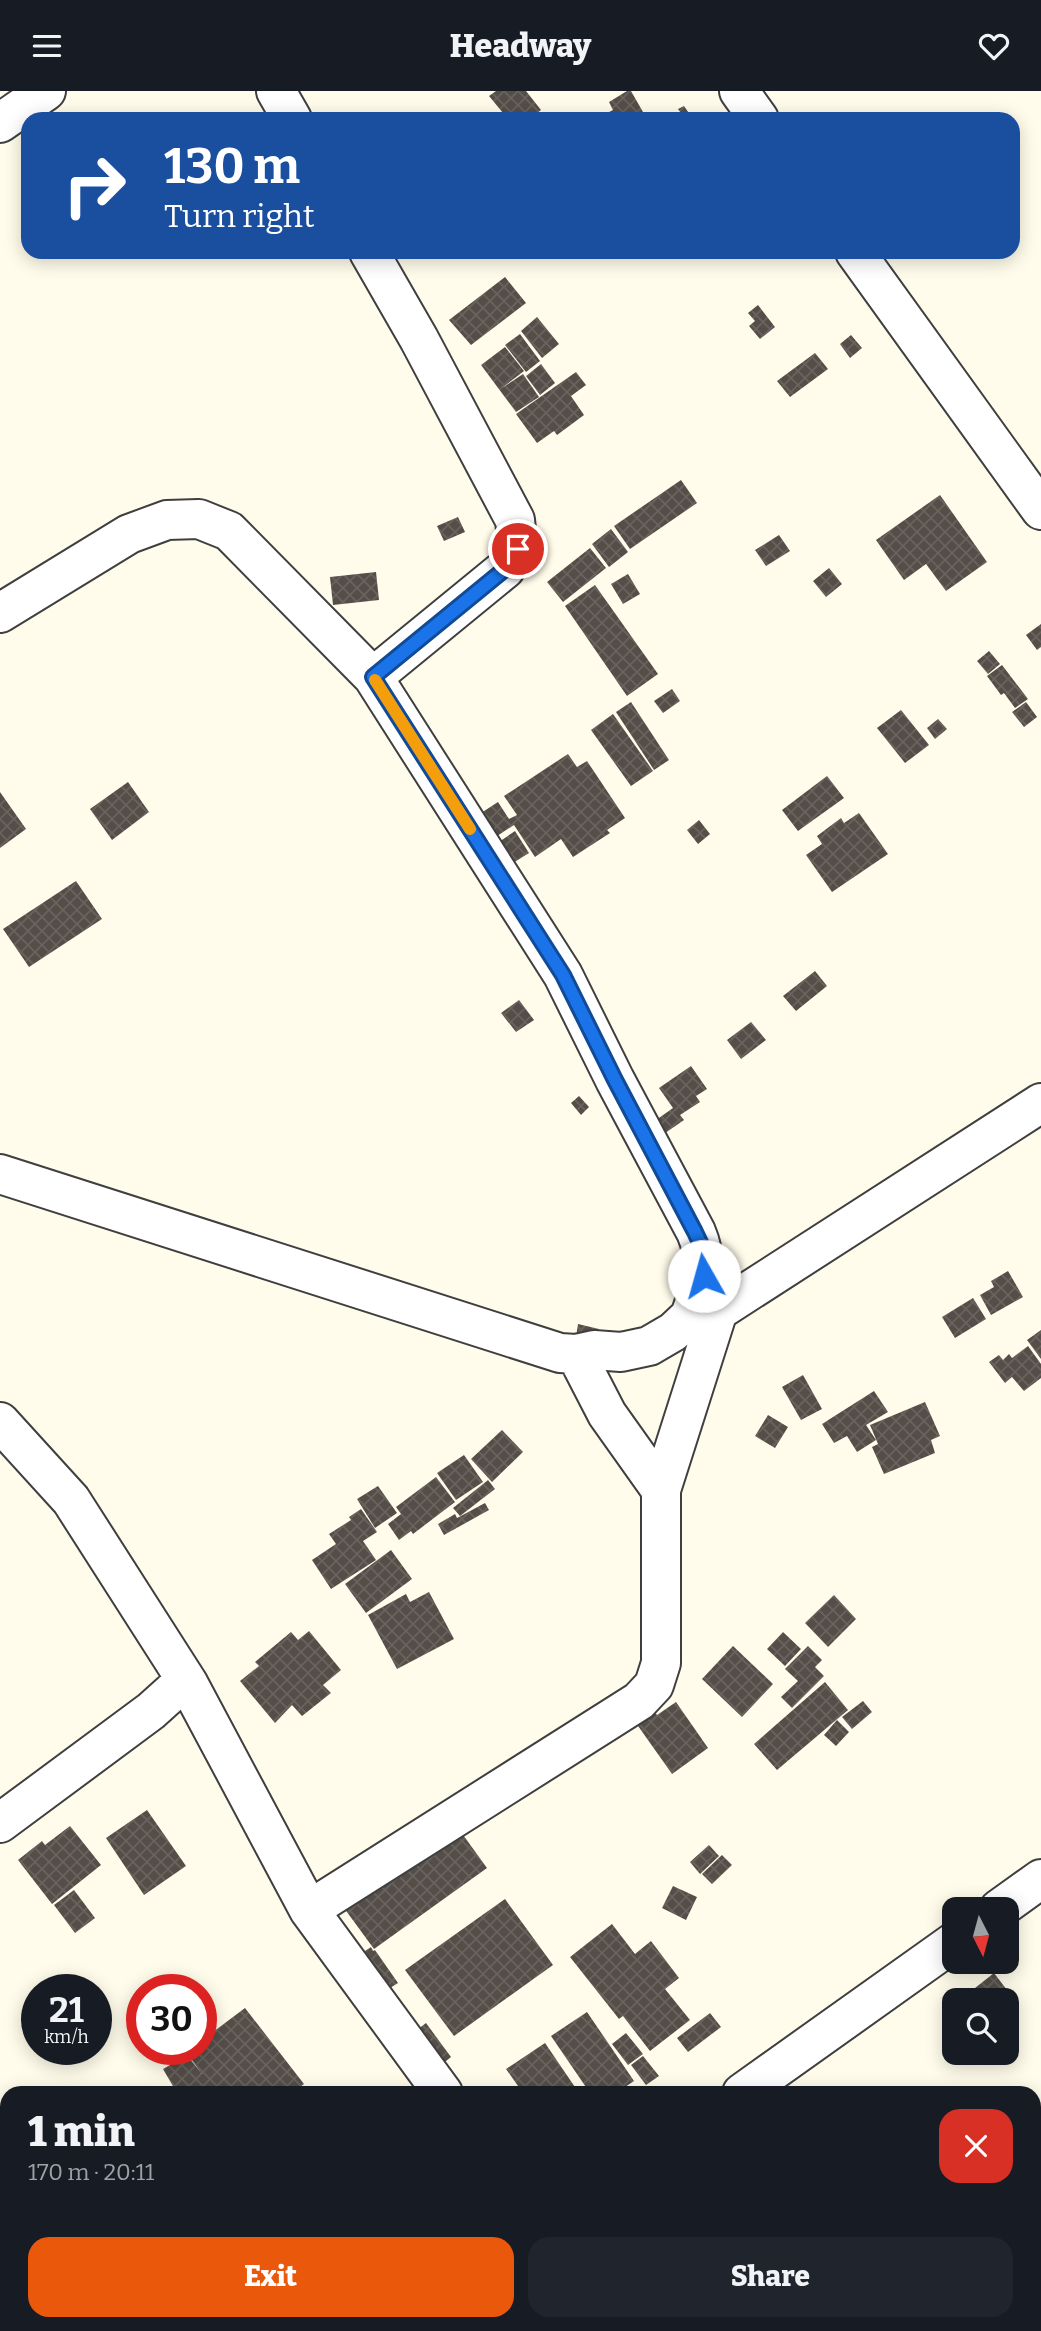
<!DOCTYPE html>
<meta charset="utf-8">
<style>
:root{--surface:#171b24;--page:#20242c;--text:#f1f3f6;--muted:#9ea1a6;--accent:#ea580c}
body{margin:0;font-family:Bitter,serif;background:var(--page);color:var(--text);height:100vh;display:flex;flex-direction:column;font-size:26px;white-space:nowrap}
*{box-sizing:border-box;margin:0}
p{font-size:23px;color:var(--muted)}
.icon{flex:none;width:38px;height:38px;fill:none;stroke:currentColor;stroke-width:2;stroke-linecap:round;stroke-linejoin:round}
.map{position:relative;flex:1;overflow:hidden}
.sheet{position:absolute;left:0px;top:1995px;width:1041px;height:245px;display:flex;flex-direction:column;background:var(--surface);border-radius:21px 21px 0 0;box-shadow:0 4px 18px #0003}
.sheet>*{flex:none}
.guide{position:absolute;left:21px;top:21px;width:999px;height:147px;border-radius:21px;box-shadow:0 4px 18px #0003;background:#1a4fa0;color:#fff;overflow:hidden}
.needle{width:46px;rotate:174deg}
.tools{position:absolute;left:942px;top:1806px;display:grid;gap:14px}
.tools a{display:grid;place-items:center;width:77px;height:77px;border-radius:14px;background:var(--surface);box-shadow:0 4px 18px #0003;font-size:35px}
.speed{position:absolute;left:21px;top:1883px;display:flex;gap:14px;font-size:35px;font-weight:700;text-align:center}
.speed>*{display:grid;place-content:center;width:91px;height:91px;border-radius:50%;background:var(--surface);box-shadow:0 4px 18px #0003;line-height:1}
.speed small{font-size:18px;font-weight:400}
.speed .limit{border:10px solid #d22;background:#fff;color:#111}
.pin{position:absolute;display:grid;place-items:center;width:60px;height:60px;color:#fff;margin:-30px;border:4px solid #fff;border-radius:50%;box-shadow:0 2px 7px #0007}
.me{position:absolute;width:77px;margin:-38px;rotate:353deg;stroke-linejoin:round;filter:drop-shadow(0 0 5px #0008)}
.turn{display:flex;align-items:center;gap:24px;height:147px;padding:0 28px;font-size:32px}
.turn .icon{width:91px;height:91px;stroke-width:2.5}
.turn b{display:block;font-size:49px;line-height:60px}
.round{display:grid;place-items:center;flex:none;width:74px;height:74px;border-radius:21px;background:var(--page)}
.overview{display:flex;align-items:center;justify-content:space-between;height:119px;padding:0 28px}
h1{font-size:42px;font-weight:800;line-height:52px}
.button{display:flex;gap:14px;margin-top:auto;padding:14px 28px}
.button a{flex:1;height:80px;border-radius:21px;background:var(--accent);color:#fff;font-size:28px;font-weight:800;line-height:80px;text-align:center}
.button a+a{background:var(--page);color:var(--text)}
header{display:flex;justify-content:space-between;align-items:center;height:91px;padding:0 28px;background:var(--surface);font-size:32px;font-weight:800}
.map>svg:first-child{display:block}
.building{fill:url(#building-cross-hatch)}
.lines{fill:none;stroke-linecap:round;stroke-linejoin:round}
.minor-casing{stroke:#3f3f3f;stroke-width:42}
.minor{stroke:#fff;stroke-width:38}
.route-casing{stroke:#114b97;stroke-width:18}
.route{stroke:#1a73e8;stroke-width:12}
.slow{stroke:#f59e0b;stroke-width:12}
</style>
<header><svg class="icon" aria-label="menu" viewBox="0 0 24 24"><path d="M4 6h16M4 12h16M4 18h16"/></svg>Headway<svg class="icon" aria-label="heart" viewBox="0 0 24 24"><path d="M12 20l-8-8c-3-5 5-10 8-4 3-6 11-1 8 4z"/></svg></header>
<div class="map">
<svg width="1041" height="2240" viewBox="0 0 1041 2240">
<defs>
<pattern id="building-cross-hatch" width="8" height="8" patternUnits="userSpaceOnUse" patternTransform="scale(1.75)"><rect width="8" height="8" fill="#554e48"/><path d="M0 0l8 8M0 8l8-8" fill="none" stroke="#68635e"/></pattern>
</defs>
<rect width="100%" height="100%" fill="#fffceb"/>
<path class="building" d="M 496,0 L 526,0 L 541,19 L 530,28 L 508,28 L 489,5 Z
M 627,0 L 631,0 L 647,28 L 613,28 L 609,21 L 613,19 L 609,11 Z
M 684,15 L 693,28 L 685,28 L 678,18 Z
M 505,186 L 526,212 L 471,254 L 449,229 Z
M 758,214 L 775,236 L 760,248 L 749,235 L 755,230 L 748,222 Z
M 537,226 L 559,253 L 542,267 L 521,240 Z
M 520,243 L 540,270 L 526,281 L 505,254 Z
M 851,244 L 862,257 L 850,267 L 840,253 Z
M 505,256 L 524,280 L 502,297 L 523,283 L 539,306 L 516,321 L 481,274 Z
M 815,262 L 828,278 L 790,306 L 777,290 Z
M 541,273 L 555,292 L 540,304 L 526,285 Z
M 576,281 L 586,294 L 571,305 L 584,324 L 557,344 L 554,340 L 537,352 L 516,323 Z
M 681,389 L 697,412 L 630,458 L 614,435 Z
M 940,404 L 987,471 L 946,500 L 926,473 L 904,489 L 876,449 Z
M 458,426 L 465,441 L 444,450 L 437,435 Z
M 611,438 L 628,461 L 609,476 L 592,453 Z
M 779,444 L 790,460 L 766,475 L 755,459 Z
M 590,457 L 606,477 L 563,511 L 547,491 Z
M 829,477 L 842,493 L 826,506 L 813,490 Z
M 376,481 L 379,509 L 333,514 L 330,486 Z
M 628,483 L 640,503 L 623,513 L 611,493 Z
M 595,494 L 658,583 L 627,605 L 565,515 Z
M 1041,533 L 1041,556 L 1037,559 L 1026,544 Z
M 989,560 L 1000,573 L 988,583 L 977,570 Z
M 1002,574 L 1028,608 L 1015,617 L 1004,602 L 1001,604 L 987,585 Z
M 672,598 L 680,610 L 663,622 L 654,610 Z
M 631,611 L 669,669 L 654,679 L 616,621 Z
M 1026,611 L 1037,626 L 1024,636 L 1012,621 Z
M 901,619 L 929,654 L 905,672 L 877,637 Z
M 613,623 L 653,680 L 631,695 L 591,639 Z
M 938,628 L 947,638 L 935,648 L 927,637 Z
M 568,663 L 577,676 L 587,670 L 625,727 L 607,739 L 610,742 L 573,766 L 561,748 L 535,766 L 514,734 L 497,745 L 481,722 L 498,711 L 509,728 L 517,724 L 504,705 Z
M 827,685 L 844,707 L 798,740 L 782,719 Z
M 128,691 L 149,721 L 112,749 L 90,718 Z
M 0,701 L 26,738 L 0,757 Z
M 859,722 L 888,763 L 832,801 L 806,764 L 822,753 L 817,745 L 841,727 L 844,732 Z
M 699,729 L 710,743 L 698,753 L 687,739 Z
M 515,740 L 529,762 L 513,772 L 499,751 Z
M 76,790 L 102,828 L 29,876 L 3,838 Z
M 815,880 L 827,895 L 796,920 L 783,905 Z
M 519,909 L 534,929 L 516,941 L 501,922 Z
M 751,931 L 766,949 L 741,968 L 727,949 Z
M 691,975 L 707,998 L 696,1005 L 700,1011 L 680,1024 L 684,1029 L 658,1047 L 649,1034 L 673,1017 L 659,997 Z
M 579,1005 L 589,1016 L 581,1024 L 571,1012 Z
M 1008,1180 L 1023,1206 L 991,1224 L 980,1204 L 994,1196 L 991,1190 Z
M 973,1207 L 986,1228 L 955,1247 L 942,1226 Z
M 578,1233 L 599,1238 L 595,1251 L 576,1246 Z
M 1041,1239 L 1041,1268 L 1027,1249 Z
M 1028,1255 L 1041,1273 L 1041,1287 L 1024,1300 L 1012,1286 L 1005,1292 L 989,1271 L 999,1264 L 1003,1269 L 1009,1263 L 1012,1267 Z
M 803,1284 L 822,1318 L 801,1329 L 782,1296 Z
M 874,1300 L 888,1321 L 866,1334 L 876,1349 L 857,1361 L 847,1345 L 834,1352 L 822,1333 Z
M 925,1311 L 940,1345 L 931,1349 L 935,1362 L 884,1383 L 872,1356 L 878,1353 L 870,1334 Z
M 768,1324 L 788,1336 L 775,1357 L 755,1345 Z
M 502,1339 L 523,1361 L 492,1391 L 471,1368 Z
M 464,1364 L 483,1391 L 456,1409 L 437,1382 Z
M 436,1386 L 455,1411 L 413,1443 L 411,1440 L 399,1449 L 388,1433 L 401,1423 L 396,1416 Z
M 488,1389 L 495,1398 L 460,1425 L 453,1417 Z
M 378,1395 L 397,1422 L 375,1437 L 357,1408 Z
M 485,1412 L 489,1419 L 444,1444 L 438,1433 L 455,1423 L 457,1427 Z
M 361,1418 L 377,1441 L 363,1450 L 376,1469 L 331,1498 L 312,1469 L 336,1453 L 329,1443 L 351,1429 L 349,1426 Z
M 391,1459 L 412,1488 L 366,1522 L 345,1493 Z
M 429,1501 L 454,1548 L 397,1578 L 368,1524 L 406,1503 L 410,1511 Z
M 834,1504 L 856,1528 L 828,1556 L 805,1532 Z
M 309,1540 L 341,1579 L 323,1594 L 331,1602 L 302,1625 L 292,1614 L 275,1632 L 240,1590 L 259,1575 L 255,1571 L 291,1541 L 298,1549 Z
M 783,1541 L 801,1558 L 785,1575 L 767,1558 Z
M 733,1555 L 773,1593 L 742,1626 L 702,1588 Z
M 808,1555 L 822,1569 L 815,1576 L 824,1585 L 792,1617 L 781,1606 L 798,1590 L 785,1578 Z
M 825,1591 L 848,1619 L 777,1679 L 754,1653 Z
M 863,1610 L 872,1621 L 852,1638 L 842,1626 Z
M 676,1611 L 708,1657 L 672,1683 L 631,1625 L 649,1613 L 657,1624 Z
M 837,1629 L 849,1641 L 836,1655 L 824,1644 Z
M 147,1719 L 186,1775 L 144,1804 L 106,1747 Z
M 453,1730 L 487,1777 L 374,1858 L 344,1817 Z
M 70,1735 L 101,1774 L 52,1813 L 18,1769 L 42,1750 L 45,1754 Z
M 709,1754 L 719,1765 L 700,1783 L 690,1771 Z
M 722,1764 L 732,1774 L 712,1793 L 702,1783 Z
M 673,1795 L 697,1806 L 686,1829 L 662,1817 Z
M 74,1799 L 95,1827 L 75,1842 L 54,1814 Z
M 505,1808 L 553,1874 L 454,1945 L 405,1879 Z
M 612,1833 L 635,1863 L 651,1850 L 679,1887 L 665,1898 L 690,1929 L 650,1960 L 623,1925 L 619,1928 L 570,1866 Z
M 371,1856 L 373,1860 L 375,1859 L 398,1892 L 379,1904 L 354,1867 Z
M 994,1882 L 1007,1899 L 994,1909 L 985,1909 L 975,1897 Z
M 245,1917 L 304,1993 L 293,2002 L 177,2002 L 163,1978 L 187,1964 L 202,1983 L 186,1961 L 190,1958 L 201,1958 L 201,1950 Z
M 587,1921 L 634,1990 L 616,2002 L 590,2002 L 551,1945 Z
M 710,1922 L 721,1936 L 688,1961 L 677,1947 Z
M 426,1932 L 451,1966 L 435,1979 L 409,1945 Z
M 626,1942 L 643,1963 L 628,1974 L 612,1953 Z
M 545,1952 L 579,2002 L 523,2002 L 506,1978 Z
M 643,1965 L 659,1985 L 646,1994 L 631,1974 Z
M 55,2233 L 111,2233 L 113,2235 L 107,2240 L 59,2240 Z
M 625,2233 L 650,2233 L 656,2240 L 616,2240 Z
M 780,2233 L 811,2233 L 800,2240 L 777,2240 L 775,2237 Z"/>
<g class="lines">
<defs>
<path id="minor" d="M 276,0 L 292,28
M 739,0 L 759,28
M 0,32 L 46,0
M 369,161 L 419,248 L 515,429 L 518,458 L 505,478 L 373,586
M 855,161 L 1041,419
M 0,522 L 129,443 L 167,429 L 199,428 L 229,440 L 373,586 L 563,884 L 615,989 L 696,1141 C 710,1174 701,1192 690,1225
M 0,1083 L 560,1262 L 576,1263 L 594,1259 L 621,1261 L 649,1255 L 673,1241 L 690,1225 L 718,1220 L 1041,1012
M 576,1263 L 607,1323 L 661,1399
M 0,1331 L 71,1409 L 188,1592 L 171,1602 L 151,1620 L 0,1732
M 188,1592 L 309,1819 L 443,2002
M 999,1818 L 1041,1788
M 309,1819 L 639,1610 L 654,1594 L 661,1572 L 661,1399 L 718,1220
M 742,2002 L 954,1851
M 409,2240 L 419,2233"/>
</defs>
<use href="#minor" class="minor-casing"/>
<use href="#minor" class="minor"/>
</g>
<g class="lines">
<defs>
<path id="route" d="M 518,458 L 505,478 L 373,586 L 563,884 L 615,989 L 695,1141 L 704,1160 L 704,1185"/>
</defs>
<use href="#route" class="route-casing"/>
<use href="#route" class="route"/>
<path class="slow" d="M 375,589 L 470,738"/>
</g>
</svg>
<div class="tools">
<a><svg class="needle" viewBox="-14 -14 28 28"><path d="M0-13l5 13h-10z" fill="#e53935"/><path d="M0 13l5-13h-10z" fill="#9ea1a6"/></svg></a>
<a><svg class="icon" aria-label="search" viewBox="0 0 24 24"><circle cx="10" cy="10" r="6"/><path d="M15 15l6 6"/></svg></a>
</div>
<div class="speed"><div>21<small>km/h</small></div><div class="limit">30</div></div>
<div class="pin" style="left:518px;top:458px;background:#d93025"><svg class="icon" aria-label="arrive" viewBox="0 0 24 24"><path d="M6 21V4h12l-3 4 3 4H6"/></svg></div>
<svg class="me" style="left:704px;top:1185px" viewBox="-20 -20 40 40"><circle r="19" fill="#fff"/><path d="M0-13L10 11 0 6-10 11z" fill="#1a73e8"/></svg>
<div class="guide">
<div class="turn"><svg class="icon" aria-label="right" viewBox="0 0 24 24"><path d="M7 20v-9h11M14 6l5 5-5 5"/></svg><div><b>130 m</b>Turn right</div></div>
</div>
<section class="sheet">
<div class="overview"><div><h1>1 min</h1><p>170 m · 20:11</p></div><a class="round" style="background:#d93025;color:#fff"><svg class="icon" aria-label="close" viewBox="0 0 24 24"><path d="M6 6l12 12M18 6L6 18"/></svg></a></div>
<div class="button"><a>Exit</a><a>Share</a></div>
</section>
</div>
